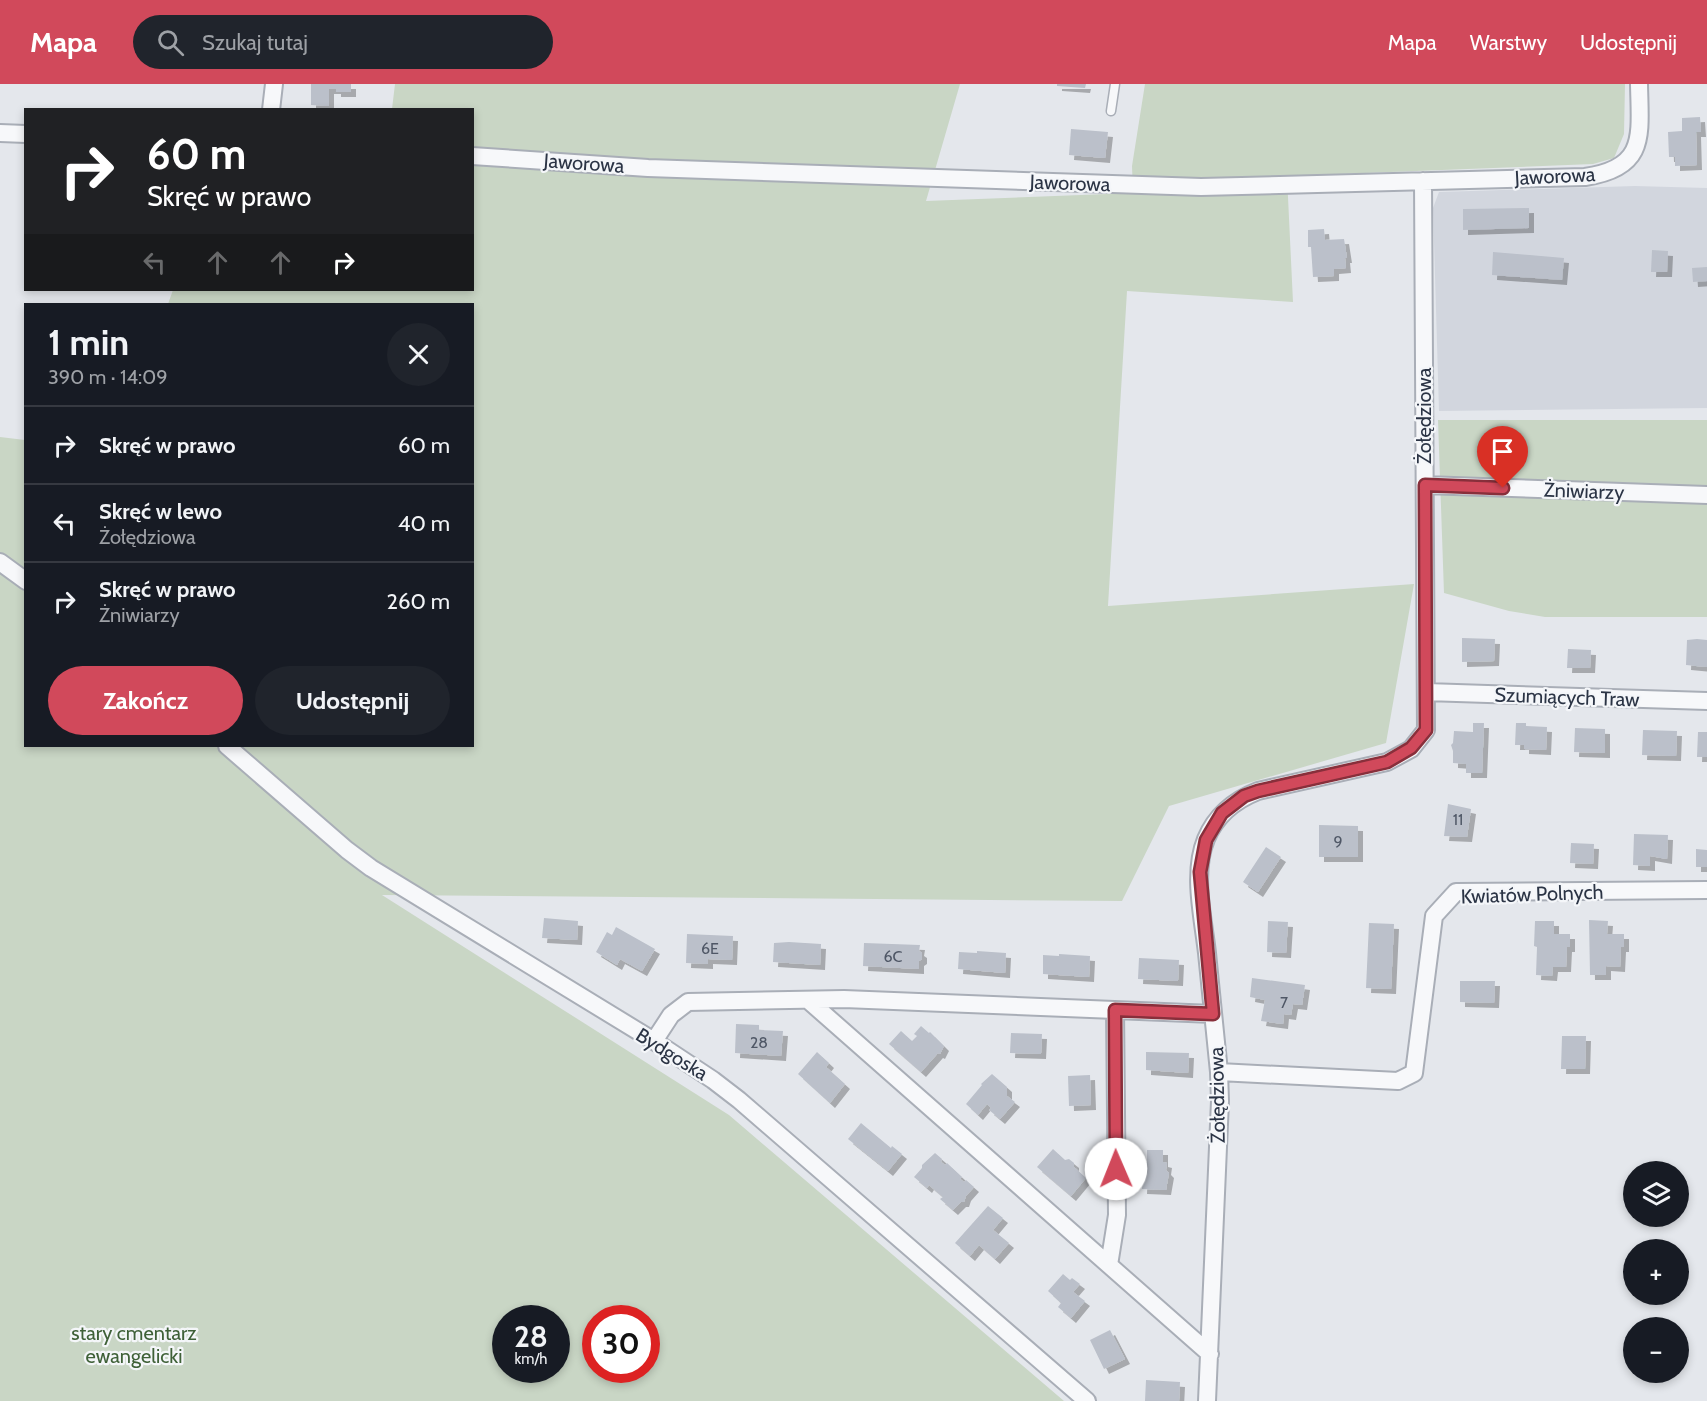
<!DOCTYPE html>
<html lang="pl">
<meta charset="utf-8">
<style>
:root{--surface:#171b24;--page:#20242c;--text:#f1f3f6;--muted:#9ea1a6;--line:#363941;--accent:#d1495b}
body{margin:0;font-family:Cabin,sans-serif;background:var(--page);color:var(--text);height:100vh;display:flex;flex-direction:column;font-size:22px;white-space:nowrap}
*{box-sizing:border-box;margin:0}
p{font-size:20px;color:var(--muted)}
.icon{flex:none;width:33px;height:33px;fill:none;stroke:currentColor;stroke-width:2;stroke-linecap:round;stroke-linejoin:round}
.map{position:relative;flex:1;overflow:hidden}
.sheet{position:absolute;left:24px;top:219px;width:450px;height:444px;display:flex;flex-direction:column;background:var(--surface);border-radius:0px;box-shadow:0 3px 9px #0003}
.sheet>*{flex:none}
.hud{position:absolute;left:24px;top:24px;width:450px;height:183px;border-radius:0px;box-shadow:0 3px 9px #0003;background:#202124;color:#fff;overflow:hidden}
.buttons{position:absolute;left:1623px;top:1077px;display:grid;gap:12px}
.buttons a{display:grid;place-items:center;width:66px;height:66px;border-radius:50%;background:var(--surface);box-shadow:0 3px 9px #0003;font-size:30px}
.speed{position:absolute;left:492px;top:1221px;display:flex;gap:12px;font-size:30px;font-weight:700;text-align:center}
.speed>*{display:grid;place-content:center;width:78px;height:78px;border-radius:50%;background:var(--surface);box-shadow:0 3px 9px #0003;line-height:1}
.speed small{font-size:15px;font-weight:400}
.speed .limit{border:9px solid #d22;background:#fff;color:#111}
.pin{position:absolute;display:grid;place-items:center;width:51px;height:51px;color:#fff;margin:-62px -26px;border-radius:50% 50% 50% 0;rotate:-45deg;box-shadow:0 0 6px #0007}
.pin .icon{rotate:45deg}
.me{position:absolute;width:66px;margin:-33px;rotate:359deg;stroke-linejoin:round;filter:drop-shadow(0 0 4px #0008)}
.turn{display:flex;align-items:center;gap:21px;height:126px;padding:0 24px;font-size:27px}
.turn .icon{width:78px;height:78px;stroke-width:2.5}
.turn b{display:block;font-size:42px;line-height:51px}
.lanes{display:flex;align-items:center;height:57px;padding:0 24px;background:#0003;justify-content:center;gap:30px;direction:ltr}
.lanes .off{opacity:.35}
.round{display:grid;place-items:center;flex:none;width:63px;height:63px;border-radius:32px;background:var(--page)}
.head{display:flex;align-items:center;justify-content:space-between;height:102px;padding:0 24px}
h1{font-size:36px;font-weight:700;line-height:45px}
.button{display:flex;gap:12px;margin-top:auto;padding:12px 24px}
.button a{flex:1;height:69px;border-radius:36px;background:var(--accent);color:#fff;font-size:24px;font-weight:700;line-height:69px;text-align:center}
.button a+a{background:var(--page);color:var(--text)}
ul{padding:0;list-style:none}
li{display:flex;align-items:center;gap:18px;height:78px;padding:0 24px;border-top:2px solid var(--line)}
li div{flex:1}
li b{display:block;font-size:22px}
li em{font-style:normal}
header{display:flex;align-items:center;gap:36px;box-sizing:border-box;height:84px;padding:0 30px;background:var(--accent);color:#fff}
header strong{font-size:28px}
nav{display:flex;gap:33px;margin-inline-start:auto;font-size:21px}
.search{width:420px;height:54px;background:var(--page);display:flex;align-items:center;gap:15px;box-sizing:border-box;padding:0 21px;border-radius:33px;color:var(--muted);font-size:22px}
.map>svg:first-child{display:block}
.built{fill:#d2d6de}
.green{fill:#c9d6c5;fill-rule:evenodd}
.building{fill:#bbc0ca;filter:url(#shadow)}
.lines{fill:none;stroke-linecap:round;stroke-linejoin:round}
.lane-casing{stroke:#a9aeb7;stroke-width:11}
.street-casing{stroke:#a9aeb7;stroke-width:20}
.lane{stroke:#f7f8fa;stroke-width:8}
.street{stroke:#f7f8fa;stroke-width:16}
.route-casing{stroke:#882f3b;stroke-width:15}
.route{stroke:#d1495b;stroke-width:10}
.labels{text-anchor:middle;stroke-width:4.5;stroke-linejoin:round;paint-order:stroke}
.number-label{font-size:16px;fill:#4f5766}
.street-label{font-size:20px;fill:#2b3445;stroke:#f4f6f9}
.park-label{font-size:20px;fill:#3f6138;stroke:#f4f6f9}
</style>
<header>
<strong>Mapa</strong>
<div class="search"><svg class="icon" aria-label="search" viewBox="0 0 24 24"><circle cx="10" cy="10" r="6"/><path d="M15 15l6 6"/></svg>Szukaj tutaj</div>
<nav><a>Mapa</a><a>Warstwy</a><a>Udostępnij</a></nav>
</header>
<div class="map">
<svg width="1707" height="1317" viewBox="0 0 1707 1317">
<defs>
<filter id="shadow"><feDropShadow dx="5" dy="5" stdDeviation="0" flood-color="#0004"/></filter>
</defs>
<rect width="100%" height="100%" fill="#e4e7ec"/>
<path class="built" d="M 1635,102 L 1707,104 L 1707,324 L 1439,327 L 1433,124 L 1439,108 Z"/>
<path class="green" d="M 395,0 L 960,0 L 926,117 L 1133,109 L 1132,82 L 1145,0 L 1625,0 L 1624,50 L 1614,74 L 1593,80 L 1287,92 L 1293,218 L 1127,207 L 1108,522 L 1414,500 L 1386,659 L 1169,722 L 1122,817 L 382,811 L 729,1031 L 1064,1317 L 0,1317 L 0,353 L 25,356 L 26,662 L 472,662 L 472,220 L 168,220 L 173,206 L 472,206 L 472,26 L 392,25 ZM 506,1234 L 556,1234 L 556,1286 L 506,1286 ZM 596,1234 L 646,1234 L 646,1286 L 596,1286 Z
M 1438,336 L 1707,336 L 1707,533 L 1545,533 L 1509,527 L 1444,509 Z"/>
<path class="building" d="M 311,0 L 351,0 L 351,8 L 336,8 L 336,5 L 329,5 L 329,22 L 311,21 Z
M 1057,0 L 1086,0 L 1085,4 L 1057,2 Z
M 1700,33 L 1701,48 L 1696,48 L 1697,81 L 1675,82 L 1675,73 L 1669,73 L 1668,48 L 1682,47 L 1682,34 Z
M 1071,45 L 1108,48 L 1105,74 L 1069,71 Z
M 1529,124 L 1529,144 L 1463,146 L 1463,125 Z
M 1324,145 L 1325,156 L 1344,155 L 1347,174 L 1345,174 L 1346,184 L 1334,185 L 1334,192 L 1313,193 L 1311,163 L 1308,163 L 1308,146 Z
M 1652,166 L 1668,167 L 1667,188 L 1651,188 Z
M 1493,168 L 1564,174 L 1562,196 L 1492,191 Z
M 1707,183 L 1707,197 L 1693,198 L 1692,184 Z
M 1462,554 L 1495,555 L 1494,577 L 1462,578 Z
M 1697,555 L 1707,556 L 1707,583 L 1686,581 L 1687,556 Z
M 1568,565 L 1591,566 L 1590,584 L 1567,584 Z
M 1473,639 L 1484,639 L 1482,689 L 1466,689 L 1466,680 L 1453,679 L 1453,667 L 1451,661 L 1453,659 L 1454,647 L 1473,648 Z
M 1516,639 L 1526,639 L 1526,642 L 1547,643 L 1546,666 L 1524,665 L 1524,661 L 1515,661 Z
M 1575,644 L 1605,645 L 1605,669 L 1574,668 Z
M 1643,646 L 1677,647 L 1676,672 L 1642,671 Z
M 1698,648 L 1707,648 L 1707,673 L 1697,673 Z
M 1448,720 L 1471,725 L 1467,753 L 1444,752 Z
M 1319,741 L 1358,742 L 1358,773 L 1319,773 Z
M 1634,750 L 1668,751 L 1667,775 L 1650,772 L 1650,782 L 1633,781 Z
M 1571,759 L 1594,760 L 1593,780 L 1570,779 Z
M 1266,763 L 1281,773 L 1258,808 L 1243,798 Z
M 1696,765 L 1707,766 L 1707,783 L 1696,783 Z
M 544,834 L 578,837 L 577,856 L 542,854 Z
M 1589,836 L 1608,837 L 1607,850 L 1624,850 L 1624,863 L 1621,863 L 1620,883 L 1606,882 L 1606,891 L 1590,891 Z
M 1268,837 L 1288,838 L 1286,869 L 1267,868 Z
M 1535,837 L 1554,837 L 1554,850 L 1570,850 L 1570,863 L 1567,863 L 1566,883 L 1553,883 L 1552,892 L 1536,891 L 1537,863 L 1534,862 Z
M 1369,839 L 1394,840 L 1391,905 L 1366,904 Z
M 616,843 L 655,865 L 642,887 L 620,875 L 617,881 L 596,868 L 607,848 L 612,851 Z
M 687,850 L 733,852 L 732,876 L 708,875 L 708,880 L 686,879 Z
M 789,858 L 821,860 L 820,881 L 773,878 L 774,859 Z
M 864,859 L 920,861 L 919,867 L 922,869 L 922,875 L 919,877 L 919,885 L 863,882 Z
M 977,867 L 1006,869 L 1005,889 L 958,885 L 959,868 L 977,869 Z
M 1059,870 L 1090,872 L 1089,893 L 1043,890 L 1043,871 L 1059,872 Z
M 1139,874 L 1179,876 L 1178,897 L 1138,895 Z
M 1252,894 L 1305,901 L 1302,921 L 1293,920 L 1291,931 L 1284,930 L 1283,940 L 1261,937 L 1265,916 L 1250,913 Z
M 1460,897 L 1495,897 L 1494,919 L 1460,918 Z
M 736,940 L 759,941 L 759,946 L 783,947 L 781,972 L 735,969 Z
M 921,942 L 929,949 L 930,948 L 944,962 L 940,970 L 938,969 L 921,988 L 889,960 L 901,947 L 912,957 L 917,952 L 914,950 Z
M 1011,949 L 1042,950 L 1041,970 L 1010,969 Z
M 1562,952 L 1586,952 L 1585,985 L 1561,985 Z
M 817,968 L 829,979 L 826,983 L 845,1000 L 830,1019 L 798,990 Z
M 1146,968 L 1189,969 L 1188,989 L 1146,986 Z
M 992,990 L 1007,1003 L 1007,1012 L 1015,1018 L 1000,1035 L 989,1026 L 991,1024 L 987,1020 L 978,1031 L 966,1020 L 982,1001 L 981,1000 Z
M 1090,991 L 1091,1021 L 1069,1022 L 1068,992 Z
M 861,1039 L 891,1064 L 892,1062 L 902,1070 L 888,1087 L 848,1055 Z
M 1053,1065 L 1065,1076 L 1069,1075 L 1074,1079 L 1074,1083 L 1086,1094 L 1071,1112 L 1037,1083 Z
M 1147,1066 L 1163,1066 L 1163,1078 L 1167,1079 L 1166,1086 L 1169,1089 L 1166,1106 L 1142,1105 L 1143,1078 L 1147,1078 Z
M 935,1069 L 942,1075 L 941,1078 L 945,1081 L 947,1079 L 962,1093 L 960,1095 L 964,1098 L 966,1096 L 974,1103 L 966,1112 L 964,1118 L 961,1118 L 953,1126 L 940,1115 L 943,1113 L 929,1101 L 927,1104 L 914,1093 L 922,1084 L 922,1081 Z
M 988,1122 L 1003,1134 L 993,1146 L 1009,1159 L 995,1175 L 979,1161 L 970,1172 L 955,1159 Z
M 1063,1190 L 1070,1196 L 1072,1194 L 1080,1200 L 1073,1208 L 1085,1217 L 1071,1234 L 1058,1223 L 1061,1219 L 1048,1207 Z
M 1110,1246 L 1125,1275 L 1104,1285 L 1090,1256 Z
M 1146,1296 L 1180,1298 L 1179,1317 L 1145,1317 Z"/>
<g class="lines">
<defs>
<path id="lane" d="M 1111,27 L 1115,0"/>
<path id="street" d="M 271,26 L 274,0
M 0,49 L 26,50
M 472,72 L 648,84 L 1201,103 L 1585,93 C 1647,84 1640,52 1639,0
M 1425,401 L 1707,411
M 0,478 L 26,497
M 1426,608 L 1707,617
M 227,662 L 347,766 L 371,784 L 654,957 L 713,996 L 739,1016 L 1087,1317
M 808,916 L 1210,1270
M 654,957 L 671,931 L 688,918 L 844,915 L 1213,930
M 1219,988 L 1398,997 L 1414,989 L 1434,832 L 1456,808 L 1707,806
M 1109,1181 L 1117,1131 L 1115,926
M 1207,1317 L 1220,1017 L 1219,988 C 1215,948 1211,908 1207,869 C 1203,833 1192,789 1206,755 C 1216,731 1235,716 1258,707 L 1387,678 L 1411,665 L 1426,646 L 1423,97"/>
</defs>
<use href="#lane" class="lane-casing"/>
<use href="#street" class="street-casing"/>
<use href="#lane" class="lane"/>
<use href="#street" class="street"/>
</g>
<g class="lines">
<defs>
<path id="route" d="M 1116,1085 L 1115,926 L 1213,930 L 1200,788 L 1206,756 L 1222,729 L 1244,712 L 1258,707 L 1387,678 L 1411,664 L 1426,646 L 1425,401 L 1503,404"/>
</defs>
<use href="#route" class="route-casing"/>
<use href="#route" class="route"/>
</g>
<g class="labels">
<g class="number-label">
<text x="1458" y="741">11</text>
<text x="1338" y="763">9</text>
<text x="710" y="870">6E</text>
<text x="893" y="878">6C</text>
<text x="1284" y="924">7</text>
<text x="759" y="964">28</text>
</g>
<g class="street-label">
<text transform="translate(584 79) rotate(4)" y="7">Jaworowa</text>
<text transform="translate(1555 92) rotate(-3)" y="7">Jaworowa</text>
<text transform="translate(1070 99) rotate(2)" y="7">Jaworowa</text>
<text transform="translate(1424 332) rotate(-90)" y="7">Żołędziowa</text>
<text transform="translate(1584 407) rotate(2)" y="7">Żniwiarzy</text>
<text transform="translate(1567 613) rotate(2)" y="7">Szumiących Traw</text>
<text transform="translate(1532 810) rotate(-2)" y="7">Kwiatów Polnych</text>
<text transform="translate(672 970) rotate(32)" y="7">Bydgoska</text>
<text transform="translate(1217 1011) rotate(-91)" y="7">Żołędziowa</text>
</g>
<g class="park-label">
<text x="134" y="1256">stary cmentarz<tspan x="134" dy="23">ewangelicki</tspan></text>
</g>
</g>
</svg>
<div class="buttons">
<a><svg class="icon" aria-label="layers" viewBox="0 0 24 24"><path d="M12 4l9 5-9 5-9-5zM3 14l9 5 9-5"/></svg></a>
<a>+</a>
<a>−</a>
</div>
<div class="speed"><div>28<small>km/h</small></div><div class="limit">30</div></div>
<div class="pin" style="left:1503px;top:404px;background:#d93025"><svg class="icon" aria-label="arrive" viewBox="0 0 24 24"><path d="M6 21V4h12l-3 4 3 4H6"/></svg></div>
<svg class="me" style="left:1116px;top:1085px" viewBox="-20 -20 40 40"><circle r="19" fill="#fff"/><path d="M0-13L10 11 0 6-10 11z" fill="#d1495b"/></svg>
<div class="hud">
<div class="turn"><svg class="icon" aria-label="right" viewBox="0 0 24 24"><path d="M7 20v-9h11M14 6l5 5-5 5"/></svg><div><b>60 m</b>Skręć w prawo</div></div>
<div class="lanes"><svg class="icon off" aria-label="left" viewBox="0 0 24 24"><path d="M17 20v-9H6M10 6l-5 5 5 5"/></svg><svg class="icon off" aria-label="ahead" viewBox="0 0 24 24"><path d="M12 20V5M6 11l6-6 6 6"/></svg><svg class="icon off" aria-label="ahead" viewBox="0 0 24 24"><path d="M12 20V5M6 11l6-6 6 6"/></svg><svg class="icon" aria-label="right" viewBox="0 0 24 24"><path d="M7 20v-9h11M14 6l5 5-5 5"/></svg></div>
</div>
<section class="sheet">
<div class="head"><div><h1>1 min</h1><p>390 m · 14:09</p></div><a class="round"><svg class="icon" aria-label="close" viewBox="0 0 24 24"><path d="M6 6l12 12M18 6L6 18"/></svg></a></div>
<ul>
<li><svg class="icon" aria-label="right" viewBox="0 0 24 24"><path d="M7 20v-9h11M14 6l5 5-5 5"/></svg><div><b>Skręć w prawo</b></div><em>60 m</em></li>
<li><svg class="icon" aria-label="left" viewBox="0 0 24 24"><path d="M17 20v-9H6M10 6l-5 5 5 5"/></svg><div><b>Skręć w lewo</b><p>Żołędziowa</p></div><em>40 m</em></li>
<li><svg class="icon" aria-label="right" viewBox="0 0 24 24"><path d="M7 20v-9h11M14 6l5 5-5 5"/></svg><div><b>Skręć w prawo</b><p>Żniwiarzy</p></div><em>260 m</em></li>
</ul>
<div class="button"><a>Zakończ</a><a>Udostępnij</a></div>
</section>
</div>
